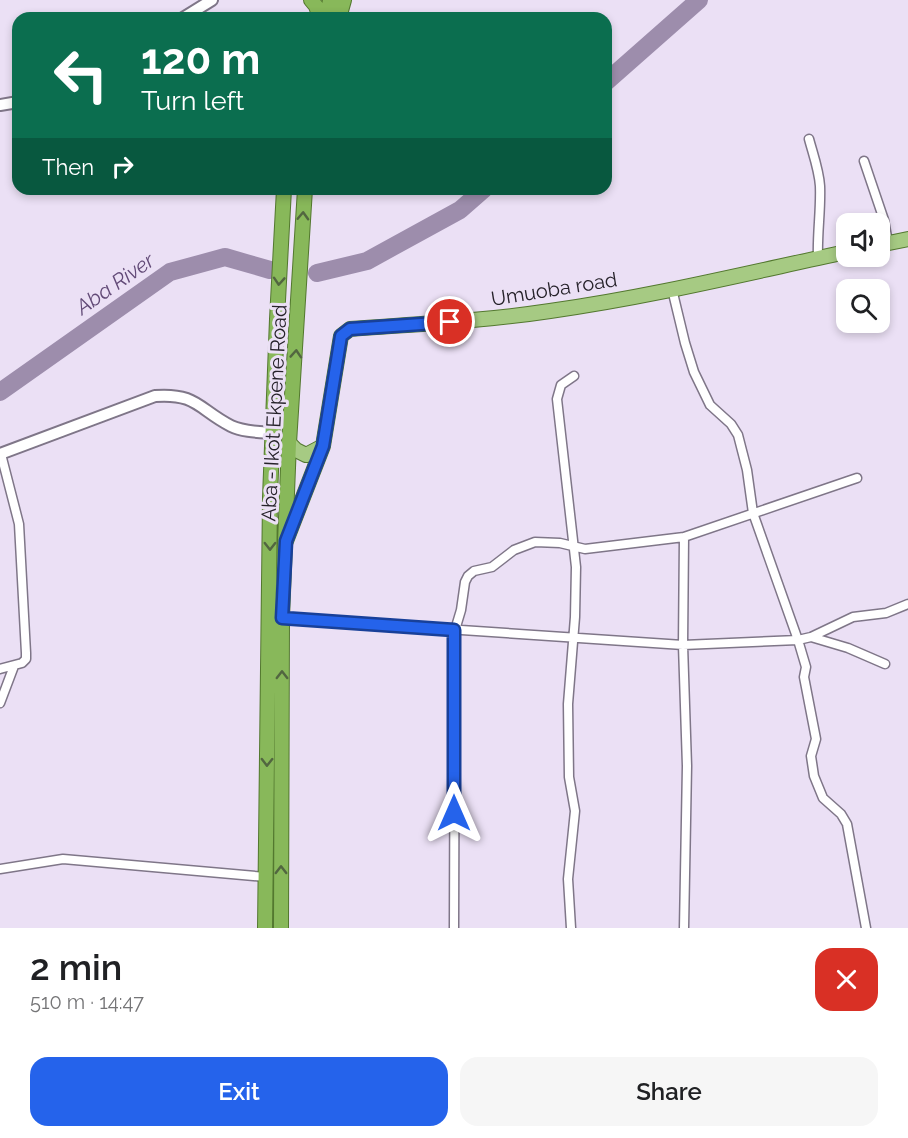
<!DOCTYPE html>
<meta charset="utf-8">
<style>
:root{--surface:#fff;--page:#f6f6f6;--text:#202124;--muted:#757577;--accent:#2563eb}
body{margin:0;font-family:Raleway,sans-serif;background:var(--page);color:var(--text);height:100vh;display:flex;flex-direction:column;font-size:22px;white-space:nowrap}
*{box-sizing:border-box;margin:0}
p{font-size:20px;color:var(--muted)}
.icon{flex:none;width:33px;height:33px;fill:none;stroke:currentColor;stroke-width:2;stroke-linecap:round;stroke-linejoin:round}
.map{position:relative;height:928px;overflow:hidden}
.panel{display:flex;flex-direction:column;background:var(--surface);flex:1}
.panel>*{flex:none}
.top-card{position:absolute;left:12px;top:12px;width:600px;height:183px;border-radius:18px;box-shadow:0 3px 9px #0003;background:#0b6e4f;color:#fff;overflow:hidden}
.fabs{position:absolute;left:836px;top:213px;display:grid;gap:12px}
.fabs a{display:grid;place-items:center;width:54px;height:54px;border-radius:12px;background:var(--surface);box-shadow:0 3px 9px #0003;font-size:30px}
.pin{position:absolute;display:grid;place-items:center;width:51px;height:51px;color:#fff;margin:-26px;border:3px solid #fff;border-radius:50%;box-shadow:0 2px 6px #0007}
.me{position:absolute;width:66px;margin:-33px;rotate:0deg;stroke-linejoin:round;filter:drop-shadow(0 0 4px #0008)}
.turn{display:flex;align-items:center;gap:21px;height:126px;padding:0 30px;font-size:27px}
.turn .icon{width:78px;height:78px;stroke-width:2.5}
.turn b{display:block;font-size:42px;line-height:51px}
.then{display:flex;align-items:center;height:57px;padding:0 30px;background:#0003;gap:12px;font-size:22px}
.round{display:grid;place-items:center;flex:none;width:63px;height:63px;border-radius:18px;background:var(--page)}
.head{display:flex;align-items:center;justify-content:space-between;height:102px;padding:0 30px}
h1{font-size:36px;font-weight:600;line-height:45px}
.action{display:flex;gap:12px;margin-top:auto;padding:12px 30px}
.action a{flex:1;height:69px;border-radius:18px;background:var(--accent);color:#fff;font-size:24px;font-weight:600;line-height:69px;text-align:center}
.action a+a{background:var(--page);color:var(--text)}
.map>svg:first-child{display:block}
.lines{fill:none;stroke-linecap:round;stroke-linejoin:round}
.river{stroke:#9d8dac;stroke-width:18}
.minor-casing{stroke:#7f7688;stroke-width:11}
.tertiary-casing{stroke:#7f7688;stroke-width:14}
.primary-casing{stroke:#53782f;stroke-width:16}
.trunk-casing{stroke:#53782f;stroke-width:16}
.minor{stroke:#fff;stroke-width:8}
.tertiary{stroke:#fff;stroke-width:10}
.primary{stroke:#a6ca83;stroke-width:14}
.trunk{stroke:#88b85a;stroke-width:14}
.oneway{stroke:#526640}
.route-casing{stroke:#184099;stroke-width:15}
.route{stroke:#2563eb;stroke-width:10}
.labels{text-anchor:middle;stroke-width:6;stroke-linejoin:round;paint-order:stroke}
.street-label{font-size:20px;fill:#26222a;stroke:#ebe0f5}
.water-label{font-size:21px;font-style:italic;fill:#624a77;stroke:#ebe0f5}
</style>
<div class="map">
<svg width="908" height="928" viewBox="0 0 908 928">
<rect width="100%" height="100%" fill="#ebe0f5"/>
<g class="lines">
<path class="river" d="M 606,82 L 699,0
M 317,273 L 367,261 L 460,210 L 484,189
M 0,392 L 170,272 L 225,257 L 270,270"/>
<defs>
<path id="minor" d="M 809,139 C 813,154 819,170 820,186 C 821,210 817,234 818,258
M 864,161 L 884,220 L 888,243
M 672,289 L 685,343 L 694,372 L 710,405 L 731,424 L 738,435 L 747,470 L 753,513 L 798,640 L 806,667 L 804,677 L 816,739 L 811,756 L 814,776 L 823,798 L 841,814 L 847,824 L 866,928
M 684,537 L 683,645 L 687,766 L 684,928
M 282,618 L 683,645 L 798,640 L 811,637 L 853,617 L 886,613 L 908,604
M 811,637 L 848,648 L 885,664
M 0,669 L 22,663 L 26,659 L 26,653 L 19,524 L 1,454
M 0,703 L 14,666
M 0,869 L 63,859 L 266,877
M 454,928 L 455,630 L 461,610 L 465,582 L 468,576 L 474,571 L 492,567 L 514,550 L 535,542 L 560,543 L 585,549 L 684,537 L 857,478
M 571,928 L 568,879 L 575,811 L 569,777 L 568,704 L 575,617 L 576,567 L 557,399 L 561,385 L 574,376"/>
<path id="tertiary" d="M 183,18 L 212,0
M 0,105 L 18,102
M 0,454 L 155,396 C 197,393 198,409 231,426 C 243,432 260,432 273,433"/>
<path id="primary" d="M 879,245 L 908,239
M 289,443 L 296,450 L 306,455 L 323,446
M 286,541 L 323,446 L 341,336 L 350,329 C 417,324 484,321 550,311 C 650,297 748,273 846,252"/>
<path id="trunk" d="M 311,0 L 316,6 L 320,18
M 327,18 L 330,0
M 339,18 L 344,0
M 265,928 L 270,497 L 277,319 L 284,189
M 281,928 L 282,618 L 289,443 L 305,189"/>
</defs>
<use href="#minor" class="minor-casing"/>
<use href="#tertiary" class="tertiary-casing"/>
<use href="#primary" class="primary-casing"/>
<use href="#trunk" class="trunk-casing"/>
<use href="#minor" class="minor"/>
<use href="#tertiary" class="tertiary"/>
<use href="#primary" class="primary"/>
<use href="#trunk" class="trunk"/>
</g>
<defs><path id="oneway-chevron" d="M-2-3.5L2.5 0L-2 3.5" fill="none" stroke-width="1.6" stroke-linecap="round" stroke-linejoin="round" transform="scale(1.5)"/></defs>
<g class="oneway">
<use href="#oneway-chevron" transform="translate(303 216) rotate(-88)"/>
<use href="#oneway-chevron" transform="translate(279 281) rotate(94)"/>
<use href="#oneway-chevron" transform="translate(296 354) rotate(-86)"/>
<use href="#oneway-chevron" transform="translate(270 546) rotate(90)"/>
<use href="#oneway-chevron" transform="translate(282 675) rotate(-90)"/>
<use href="#oneway-chevron" transform="translate(267 762) rotate(91)"/>
<use href="#oneway-chevron" transform="translate(281 870) rotate(-90)"/>
</g>
<g class="lines">
<defs>
<path id="route" d="M 450,322 L 350,329 L 341,336 L 323,446 L 286,541 L 282,618 L 454,630 L 454,813"/>
</defs>
<use href="#route" class="route-casing"/>
<use href="#route" class="route"/>
</g>
<g class="labels">
<g class="street-label">
<text transform="translate(554 289) rotate(-9)" y="7">Umuoba road</text>
<text transform="translate(274 413) rotate(-87)" y="7">Aba - Ikot Ekpene Road</text>
</g>
<g class="water-label">
<text transform="translate(115 284) rotate(-35)" y="7">Aba River</text>
</g>
</g>
</svg>
<div class="fabs">
<a><svg class="icon" aria-label="sound" viewBox="0 0 24 24"><path d="M4 9h4l5-4v14l-5-4H4zM17 9q2 3 0 6"/></svg></a>
<a><svg class="icon" aria-label="search" viewBox="0 0 24 24"><circle cx="10" cy="10" r="6"/><path d="M15 15l6 6"/></svg></a>
</div>
<div class="pin" style="left:450px;top:322px;background:#d93025"><svg class="icon" aria-label="arrive" viewBox="0 0 24 24"><path d="M6 21V4h12l-3 4 3 4H6"/></svg></div>
<svg class="me" style="left:454px;top:813px" viewBox="-20 -20 40 40"><path d="M0-17L14 15 0 8-14 15z" fill="#2563eb" stroke="#fff" stroke-width="4"/></svg>
<div class="top-card">
<div class="turn"><svg class="icon" aria-label="left" viewBox="0 0 24 24"><path d="M17 20v-9H6M10 6l-5 5 5 5"/></svg><div><b>120 m</b>Turn left</div></div>
<div class="then">Then<svg class="icon" aria-label="right" viewBox="0 0 24 24"><path d="M7 20v-9h11M14 6l5 5-5 5"/></svg></div>
</div>
</div>
<section class="panel">
<div class="head"><div><h1>2 min</h1><p>510 m · 14:47</p></div><a class="round" style="background:#d93025;color:#fff"><svg class="icon" aria-label="close" viewBox="0 0 24 24"><path d="M6 6l12 12M18 6L6 18"/></svg></a></div>
<div class="action"><a>Exit</a><a>Share</a></div>
</section>
